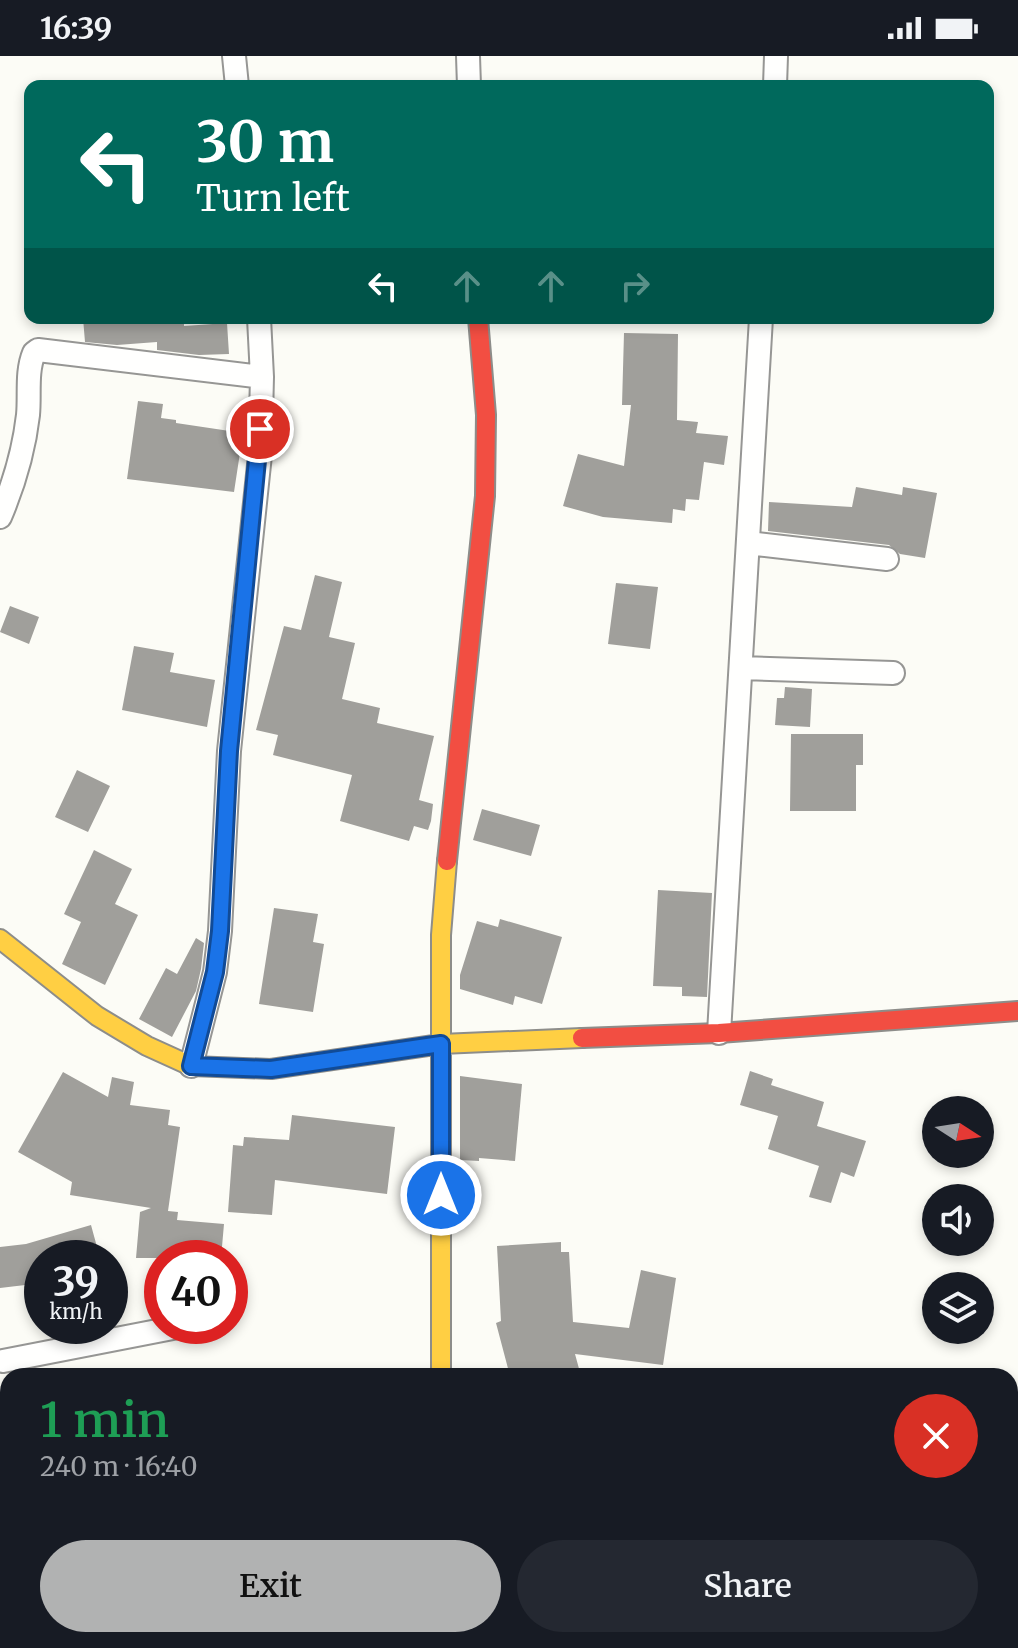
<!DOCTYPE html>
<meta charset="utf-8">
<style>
:root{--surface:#171b24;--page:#242831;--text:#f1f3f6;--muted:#9ea1a6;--accent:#b1b2b2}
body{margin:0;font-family:Merriweather,serif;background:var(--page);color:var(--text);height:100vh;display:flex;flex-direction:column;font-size:30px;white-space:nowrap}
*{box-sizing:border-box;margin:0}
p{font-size:26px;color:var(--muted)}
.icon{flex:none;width:44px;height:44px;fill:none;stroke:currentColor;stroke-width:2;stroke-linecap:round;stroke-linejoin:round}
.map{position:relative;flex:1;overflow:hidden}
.details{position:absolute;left:0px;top:1312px;width:1018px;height:280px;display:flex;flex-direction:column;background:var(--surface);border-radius:24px 24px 0 0;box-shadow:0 4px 12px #0003}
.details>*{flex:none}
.banner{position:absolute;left:24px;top:24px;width:970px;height:244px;border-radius:16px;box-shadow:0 4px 12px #0003;background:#00695c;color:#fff;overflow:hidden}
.needle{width:52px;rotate:102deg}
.fabs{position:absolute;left:922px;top:1040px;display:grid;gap:16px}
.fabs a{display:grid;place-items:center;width:72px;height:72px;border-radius:50%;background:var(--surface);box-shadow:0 4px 12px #0003;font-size:40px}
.speed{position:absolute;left:24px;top:1184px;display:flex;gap:16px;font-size:40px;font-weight:700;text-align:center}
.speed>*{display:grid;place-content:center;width:104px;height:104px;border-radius:50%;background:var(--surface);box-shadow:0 4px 12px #0003;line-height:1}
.speed small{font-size:20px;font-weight:400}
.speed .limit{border:12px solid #d22;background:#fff;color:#111}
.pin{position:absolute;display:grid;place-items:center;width:68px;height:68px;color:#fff;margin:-34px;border:4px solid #fff;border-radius:50%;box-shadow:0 2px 8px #0007}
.me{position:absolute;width:88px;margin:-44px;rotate:0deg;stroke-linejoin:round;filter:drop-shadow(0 0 6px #0008)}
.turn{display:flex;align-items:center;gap:28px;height:168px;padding:0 40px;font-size:36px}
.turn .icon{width:104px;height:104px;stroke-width:2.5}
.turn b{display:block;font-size:56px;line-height:68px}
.lanes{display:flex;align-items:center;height:76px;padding:0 40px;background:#0003;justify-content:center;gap:40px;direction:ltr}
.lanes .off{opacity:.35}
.round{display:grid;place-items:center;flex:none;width:84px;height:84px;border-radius:42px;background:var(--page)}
.overview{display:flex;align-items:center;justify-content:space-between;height:136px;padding:0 40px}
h1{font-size:48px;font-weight:600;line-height:60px;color:#1e9e55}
.action{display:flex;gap:16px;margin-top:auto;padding:16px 40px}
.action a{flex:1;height:92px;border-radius:48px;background:var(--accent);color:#111;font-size:32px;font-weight:600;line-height:92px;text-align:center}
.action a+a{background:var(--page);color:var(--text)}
.status{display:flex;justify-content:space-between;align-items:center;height:56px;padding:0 40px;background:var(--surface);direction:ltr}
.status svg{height:22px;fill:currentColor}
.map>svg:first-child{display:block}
.building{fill:#a09f9b}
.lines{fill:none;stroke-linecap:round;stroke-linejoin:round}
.street-casing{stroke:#969694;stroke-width:26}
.slow-casing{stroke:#8d8d8a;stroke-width:22}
.jam-casing{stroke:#8d8d8a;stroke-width:22}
.street{stroke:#fffffe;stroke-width:22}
.slow{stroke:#ffcf43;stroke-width:18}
.jam{stroke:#f24e42;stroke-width:18}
.route-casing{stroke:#114b97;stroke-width:20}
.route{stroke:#1a73e8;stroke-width:14}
</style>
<div class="status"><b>16:39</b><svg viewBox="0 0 49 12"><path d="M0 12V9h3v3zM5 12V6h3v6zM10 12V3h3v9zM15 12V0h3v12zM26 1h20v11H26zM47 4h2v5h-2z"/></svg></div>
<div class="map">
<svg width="1018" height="1592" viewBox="0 0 1018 1592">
<rect width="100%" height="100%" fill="#fcfcf6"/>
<path class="building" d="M 83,262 L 184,262 L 184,270 L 227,267 L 229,298 L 199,299 L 157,294 L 157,286 L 117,289 L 85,286 Z
M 624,277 L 678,278 L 677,364 L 698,366 L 696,377 L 728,380 L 724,409 L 704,406 L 699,444 L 686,443 L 685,455 L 673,453 L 672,467 L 603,461 L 563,450 L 578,398 L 624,410 L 631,349 L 622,349 Z
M 138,345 L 163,348 L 161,362 L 176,364 L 176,367 L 243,377 L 234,436 L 127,423 Z
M 856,431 L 902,439 L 903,431 L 937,437 L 925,502 L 900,498 L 889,489 L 768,475 L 769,446 L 852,451 Z
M 315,519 L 342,526 L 329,581 L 355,587 L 342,643 L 380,652 L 377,667 L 434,680 L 419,744 L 433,748 L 431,765 L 428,774 L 414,770 L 409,785 L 340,765 L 352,719 L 273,699 L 278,679 L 256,674 L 284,570 L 301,574 Z
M 616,527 L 658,531 L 650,593 L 608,588 Z
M 10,550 L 39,561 L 29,588 L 0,576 Z
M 134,590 L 174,597 L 170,616 L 215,624 L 207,671 L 122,654 Z
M 785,631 L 812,633 L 810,671 L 775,669 L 777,642 L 784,642 Z
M 791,678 L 863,678 L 863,709 L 856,709 L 856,755 L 790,755 Z
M 77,714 L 110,730 L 88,776 L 55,761 Z
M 482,753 L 540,769 L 531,800 L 473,784 Z
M 94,794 L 132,813 L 115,848 L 138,859 L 105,929 L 62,908 L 81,866 L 64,858 Z
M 658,834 L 712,837 L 707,941 L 682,940 L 682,931 L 653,930 Z
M 274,852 L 318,858 L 313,886 L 324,888 L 313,956 L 259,948 Z
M 500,863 L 562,881 L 542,948 L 515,940 L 513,949 L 460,933 L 460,919 L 477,865 L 498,871 Z
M 196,882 L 204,887 L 201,913 L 196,935 L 172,981 L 139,963 L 166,912 L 177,918 Z
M 750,1015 L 773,1023 L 771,1029 L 824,1046 L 817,1070 L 866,1085 L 854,1121 L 841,1116 L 831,1147 L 809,1141 L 819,1110 L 768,1093 L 778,1060 L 740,1049 Z
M 63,1016 L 108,1041 L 112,1021 L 134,1026 L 130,1049 L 170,1054 L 168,1069 L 180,1071 L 168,1155 L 178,1156 L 177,1164 L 224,1168 L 221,1202 L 136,1202 L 140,1156 L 151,1152 L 70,1139 L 72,1126 L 18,1096 Z
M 460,1020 L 522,1028 L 515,1105 L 479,1102 L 479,1105 L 460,1104 Z
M 292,1059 L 395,1071 L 387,1138 L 275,1124 L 272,1159 L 228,1156 L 233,1089 L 243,1090 L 244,1081 L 289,1084 Z
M 91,1169 L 100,1202 L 42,1202 L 42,1227 L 0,1232 L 0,1191 L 26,1188 Z
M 561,1186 L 561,1196 L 569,1196 L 573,1266 L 629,1272 L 641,1214 L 676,1222 L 663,1309 L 575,1298 L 581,1320 L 510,1320 L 496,1267 L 501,1265 L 497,1190 Z"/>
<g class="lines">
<defs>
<path id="street" d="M 234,0 L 237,30
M 468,0 L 469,30
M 775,30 L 776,0
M 0,461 C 14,428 24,394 28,359 C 30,339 26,316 34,297 L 38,294 L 262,321
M 748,487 L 887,503
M 741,612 L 893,617
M 719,977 L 761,262
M 191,1010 L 215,916 L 220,875 L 229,695 L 260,399 L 262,321 L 259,262
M 3,1305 L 183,1270
M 0,1512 L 8,1510
M 85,1584 L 88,1592
M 284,1584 L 286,1592
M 475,1584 L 477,1592"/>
<path id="slow" d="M 0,883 L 97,960 L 147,990 L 191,1010 L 271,1013 L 441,988 L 582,982
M 441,1320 L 441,879 L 447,805"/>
<path id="jam" d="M 447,805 L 485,440 L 486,359 L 478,262
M 582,982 L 719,977 L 1018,955"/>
</defs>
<use href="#street" class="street-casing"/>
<use href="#slow" class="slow-casing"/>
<use href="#jam" class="jam-casing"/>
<use href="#street" class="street"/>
<use href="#slow" class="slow"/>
<use href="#jam" class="jam"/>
</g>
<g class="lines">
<defs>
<path id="route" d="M 260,373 L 229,695 L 220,875 L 215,916 L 191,1010 L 271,1013 L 441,988 L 441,1139"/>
</defs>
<use href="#route" class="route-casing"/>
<use href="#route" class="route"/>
</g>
</svg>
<div class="fabs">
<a><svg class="needle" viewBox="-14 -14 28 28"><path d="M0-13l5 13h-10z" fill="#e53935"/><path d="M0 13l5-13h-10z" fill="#9ea1a6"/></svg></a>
<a><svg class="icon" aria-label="sound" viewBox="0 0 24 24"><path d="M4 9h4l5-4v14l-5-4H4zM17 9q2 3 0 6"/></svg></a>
<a><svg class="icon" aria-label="layers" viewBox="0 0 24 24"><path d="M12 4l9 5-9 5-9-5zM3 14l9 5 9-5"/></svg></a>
</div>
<div class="speed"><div>39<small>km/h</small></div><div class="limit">40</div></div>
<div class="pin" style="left:260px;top:373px;background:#d93025"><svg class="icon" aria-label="arrive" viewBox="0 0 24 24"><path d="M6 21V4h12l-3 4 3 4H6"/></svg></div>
<svg class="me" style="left:441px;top:1139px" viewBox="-20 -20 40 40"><circle r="17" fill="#1a73e8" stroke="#fff" stroke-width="3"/><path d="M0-11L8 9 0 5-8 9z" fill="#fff"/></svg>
<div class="banner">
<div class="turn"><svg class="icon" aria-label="left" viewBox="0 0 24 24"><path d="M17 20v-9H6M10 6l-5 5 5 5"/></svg><div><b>30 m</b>Turn left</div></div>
<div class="lanes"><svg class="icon" aria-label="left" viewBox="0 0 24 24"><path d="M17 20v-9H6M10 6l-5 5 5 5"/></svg><svg class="icon off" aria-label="ahead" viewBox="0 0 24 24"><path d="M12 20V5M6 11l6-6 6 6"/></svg><svg class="icon off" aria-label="ahead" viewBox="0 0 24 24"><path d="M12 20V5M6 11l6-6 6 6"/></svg><svg class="icon off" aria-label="right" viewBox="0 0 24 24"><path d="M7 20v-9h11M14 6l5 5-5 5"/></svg></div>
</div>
<section class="details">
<div class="overview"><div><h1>1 min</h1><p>240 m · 16:40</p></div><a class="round" style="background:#d93025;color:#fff"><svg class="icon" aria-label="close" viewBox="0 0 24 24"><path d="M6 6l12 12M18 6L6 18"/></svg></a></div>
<div class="action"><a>Exit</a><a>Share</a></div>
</section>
</div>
